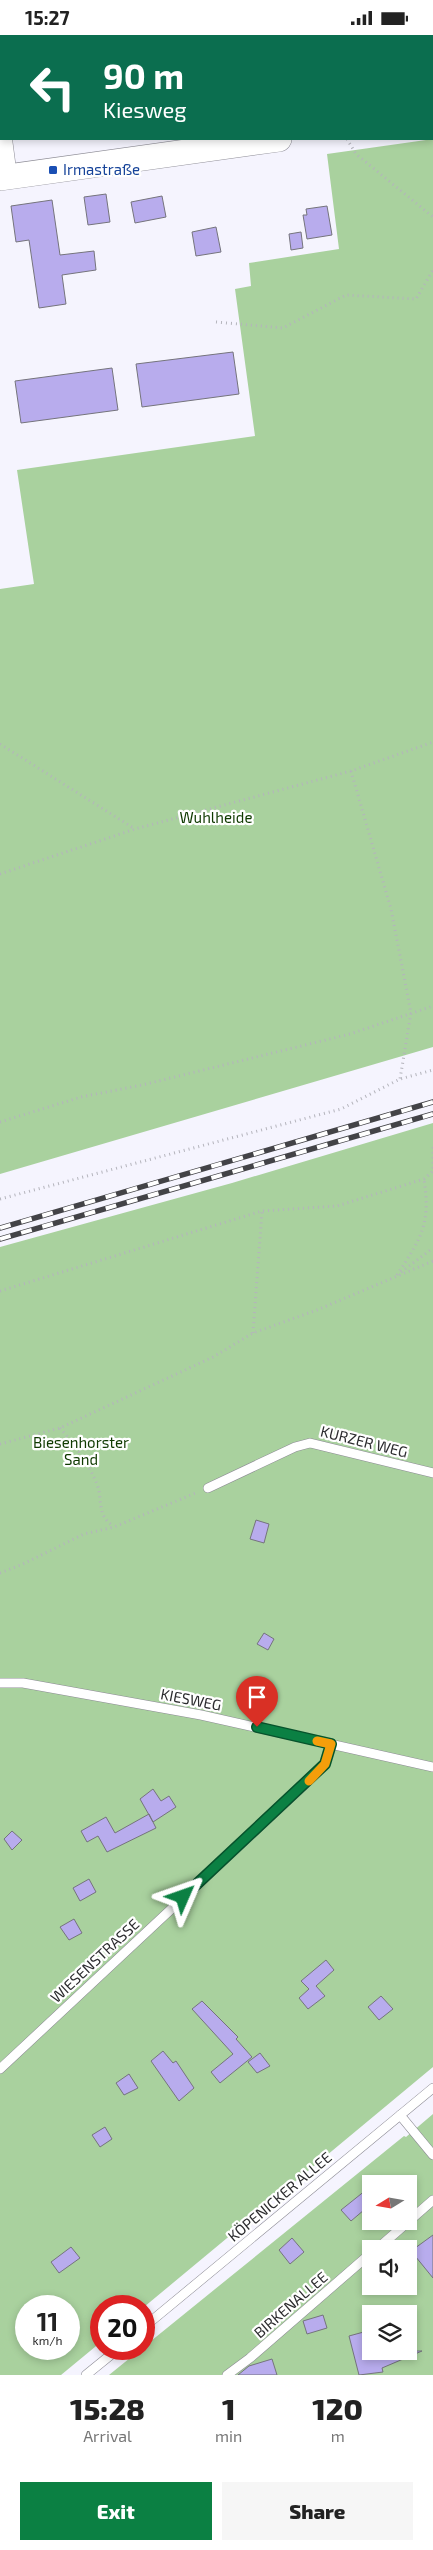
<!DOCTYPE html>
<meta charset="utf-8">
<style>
:root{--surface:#fff;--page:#f6f6f6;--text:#222;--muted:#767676;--accent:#0b8043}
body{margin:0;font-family:"Exo 2",sans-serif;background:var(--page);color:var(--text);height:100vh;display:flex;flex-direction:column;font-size:19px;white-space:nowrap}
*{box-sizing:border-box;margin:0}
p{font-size:16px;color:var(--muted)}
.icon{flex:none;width:28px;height:28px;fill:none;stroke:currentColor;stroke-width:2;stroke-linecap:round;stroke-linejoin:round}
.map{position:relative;height:2340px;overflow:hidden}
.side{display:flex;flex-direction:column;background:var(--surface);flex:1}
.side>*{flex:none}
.banner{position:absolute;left:0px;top:0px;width:434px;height:105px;box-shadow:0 2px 8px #0003;background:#0b6e4f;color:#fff;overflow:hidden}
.needle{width:32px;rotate:259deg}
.buttons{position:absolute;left:362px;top:2140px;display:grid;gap:10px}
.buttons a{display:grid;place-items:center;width:55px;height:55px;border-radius:0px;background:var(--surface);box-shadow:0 2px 8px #0003;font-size:25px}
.speed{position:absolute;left:15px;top:2260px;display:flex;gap:10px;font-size:25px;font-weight:700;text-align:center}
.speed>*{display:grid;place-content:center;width:65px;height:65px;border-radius:50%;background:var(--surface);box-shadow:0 2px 8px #0003;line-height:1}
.speed small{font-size:12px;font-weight:400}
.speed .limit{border:8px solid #d22;background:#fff;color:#111}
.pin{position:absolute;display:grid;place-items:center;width:42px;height:42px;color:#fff;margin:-51px -21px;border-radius:50% 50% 50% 0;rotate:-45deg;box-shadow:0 0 5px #0007}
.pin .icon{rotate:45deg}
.me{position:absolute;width:55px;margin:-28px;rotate:47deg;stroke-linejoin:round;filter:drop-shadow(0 0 4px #0008)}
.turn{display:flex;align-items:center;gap:18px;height:105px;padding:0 20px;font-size:22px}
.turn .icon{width:65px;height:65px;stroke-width:2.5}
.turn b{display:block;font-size:35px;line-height:42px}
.eta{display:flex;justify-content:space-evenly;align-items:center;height:85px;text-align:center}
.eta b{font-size:30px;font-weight:800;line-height:35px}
.button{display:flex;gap:10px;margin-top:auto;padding:10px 20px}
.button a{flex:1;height:58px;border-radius:0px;background:var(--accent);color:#fff;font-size:20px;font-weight:800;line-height:58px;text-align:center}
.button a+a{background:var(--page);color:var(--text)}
.status{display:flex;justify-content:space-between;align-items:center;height:35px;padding:0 25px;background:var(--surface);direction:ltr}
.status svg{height:14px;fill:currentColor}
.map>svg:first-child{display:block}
.green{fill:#a9d19e;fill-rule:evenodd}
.building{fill:#b8aced;stroke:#75747c}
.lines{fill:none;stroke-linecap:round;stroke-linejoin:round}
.lane-casing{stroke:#8c8b94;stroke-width:10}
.street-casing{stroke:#8c8b94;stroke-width:19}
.secondary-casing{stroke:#8c8b94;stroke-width:26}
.path{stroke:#b4b4bc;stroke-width:3;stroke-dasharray:1 4;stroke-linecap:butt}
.lane{stroke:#fff;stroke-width:9}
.street{stroke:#fff;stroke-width:18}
.secondary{stroke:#fff;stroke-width:25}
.rail-casing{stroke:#434347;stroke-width:5.5}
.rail{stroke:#fff;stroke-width:4;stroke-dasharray:11;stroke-linecap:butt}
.route-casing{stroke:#07532c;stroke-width:12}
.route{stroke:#0b8043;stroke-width:9}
.slow{stroke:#f59e0b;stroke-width:9}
.transit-dot{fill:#1a4fb4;stroke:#fff;stroke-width:2}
.labels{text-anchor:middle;stroke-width:4.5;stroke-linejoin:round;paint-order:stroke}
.transit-label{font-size:15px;fill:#164399;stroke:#fff;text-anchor:start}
.park-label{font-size:15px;fill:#0f3a00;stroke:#fff}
.street-label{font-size:15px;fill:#2c2c2f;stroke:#fff}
</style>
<div class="status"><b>15:27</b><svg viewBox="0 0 49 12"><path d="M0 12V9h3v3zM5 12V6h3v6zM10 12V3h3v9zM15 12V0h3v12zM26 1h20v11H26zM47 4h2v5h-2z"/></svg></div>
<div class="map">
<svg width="433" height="2340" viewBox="0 0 433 2340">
<rect width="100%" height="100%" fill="#f5f4fe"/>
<path class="green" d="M 433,104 L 433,1012 L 0,1139 L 0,554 L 34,549 L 17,435 L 255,401 L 235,254 L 251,251 L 249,228 L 339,214 L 327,119 Z
M 433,1088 L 433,2032 L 144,2272 L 101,2271 L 101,2307 L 61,2340 L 0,2340 L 0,1212 L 232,1148 ZM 26,2271 L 69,2271 L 69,2314 L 26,2314 Z
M 433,2079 L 433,2340 L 109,2340 L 404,2101 L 406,2102 ZM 371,2149 L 409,2149 L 409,2186 L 371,2186 ZM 371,2214 L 409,2214 L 409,2251 L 371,2251 ZM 371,2279 L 409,2279 L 409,2316 L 371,2316 Z"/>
<path class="building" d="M 106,159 L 110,187 L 88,190 L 84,162 Z
M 162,161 L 166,182 L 135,188 L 131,167 Z
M 52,165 L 60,220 L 94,216 L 96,235 L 62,240 L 66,269 L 39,273 L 29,205 L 16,207 L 11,171 Z
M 327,171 L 332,200 L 307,204 L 303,180 L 307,180 L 306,174 Z
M 216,192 L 221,217 L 196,221 L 192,197 Z
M 301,197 L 303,213 L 291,215 L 289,199 Z
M 233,317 L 239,359 L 142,372 L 136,329 Z
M 112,333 L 118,375 L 21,388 L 15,346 Z
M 256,1485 L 269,1489 L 264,1508 L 250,1504 Z
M 264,1598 L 274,1604 L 268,1615 L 257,1609 Z
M 153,1754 L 161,1766 L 169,1761 L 176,1772 L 153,1787 L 140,1764 Z
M 149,1779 L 156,1793 L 107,1817 L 98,1801 L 87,1807 L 81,1796 L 106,1782 L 115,1798 Z
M 12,1796 L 22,1805 L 12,1815 L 4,1804 Z
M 89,1844 L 96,1857 L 80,1866 L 73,1853 Z
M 74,1884 L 82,1898 L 69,1905 L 60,1892 Z
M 326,1925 L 334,1935 L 316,1951 L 325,1961 L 308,1974 L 299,1963 L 309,1954 L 301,1946 Z
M 381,1961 L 393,1974 L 379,1985 L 368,1972 Z
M 202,1966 L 238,2002 L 236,2004 L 252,2022 L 220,2048 L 211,2037 L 233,2019 L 192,1974 Z
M 163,2016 L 173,2028 L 176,2026 L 194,2053 L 179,2066 L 151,2026 Z
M 260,2018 L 270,2031 L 257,2038 L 248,2027 Z
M 129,2039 L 138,2053 L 124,2060 L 116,2048 Z
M 105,2092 L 112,2104 L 100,2112 L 92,2100 Z
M 371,2151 L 371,2169 L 351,2186 L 341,2175 Z
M 433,2200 L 433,2243 L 411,2216 Z
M 292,2203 L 304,2217 L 290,2229 L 279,2215 Z
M 71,2212 L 80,2223 L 59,2238 L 51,2227 Z
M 323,2280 L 327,2293 L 307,2299 L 303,2286 Z
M 371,2295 L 371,2316 L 422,2316 L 382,2333 L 383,2337 L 359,2340 L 349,2301 Z
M 272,2324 L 277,2340 L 238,2340 L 249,2331 Z"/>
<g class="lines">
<defs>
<path id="lane" d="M 208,1453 L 295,1412 L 310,1408 L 433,1438
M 0,1648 L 23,1648 L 201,1680 L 433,1732
M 0,2034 L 304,1750 L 325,1729 L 331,1709
M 400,2080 L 433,2120
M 409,2186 L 433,2165
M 377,2214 L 409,2186
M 144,2292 L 433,2053
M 86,2340 L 118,2314
M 227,2340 L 250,2323 L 371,2218"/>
<path id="street" d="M 281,0 L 282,1
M 0,84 L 1,93
M 3,104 L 8,142"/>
<path id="secondary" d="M 432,84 L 433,84
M 0,143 L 279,104"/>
</defs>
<use href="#lane" class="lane-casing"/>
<use href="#street" class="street-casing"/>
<use href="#secondary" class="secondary-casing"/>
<path class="path" d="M 347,104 L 356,119 L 433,182
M 216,287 L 283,293 L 346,260 L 416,264 L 433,235
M 0,709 L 135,794
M 351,736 L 391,874 L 411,978 L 400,1044
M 0,839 L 135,794 L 351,736 L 433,707
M 0,1087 L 81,1062 L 142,1050 L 350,999 L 433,971
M 0,1164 L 341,1074 L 400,1044 L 433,1035
M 401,1237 L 433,1213
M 397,1240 C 421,1203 431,1190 424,1144
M 0,1256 L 262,1176 L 337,1171 L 424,1144 L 433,1136 L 433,1112
M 253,1298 L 262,1176
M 60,1393 C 75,1410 88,1428 97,1449 C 103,1465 96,1479 113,1491
M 0,1409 L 60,1393 L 213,1322 L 253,1298 L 317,1275 L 433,1226
M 0,1538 L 23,1529 L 84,1499 L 114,1492 L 198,1457"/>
<use href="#lane" class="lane"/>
<use href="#street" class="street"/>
<use href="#secondary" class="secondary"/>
<defs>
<path id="rail" d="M 0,1193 L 433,1067
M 0,1204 L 433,1079"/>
</defs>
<use href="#rail" class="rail-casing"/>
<use href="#rail" class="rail"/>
</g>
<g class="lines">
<defs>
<path id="route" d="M 183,1862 L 325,1729 L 331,1709 L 257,1692"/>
</defs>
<use href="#route" class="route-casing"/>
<use href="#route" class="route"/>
<path class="slow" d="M 309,1746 L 325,1729 L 331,1709 L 317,1706"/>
</g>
<rect class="transit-dot" x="48" y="130" width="10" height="10" rx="2.5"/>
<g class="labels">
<g class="transit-label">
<text x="63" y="140">Irmastraße</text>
</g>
<g class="park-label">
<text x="216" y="788">Wuhlheide</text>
<text x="81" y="1413">Biesenhorster<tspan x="81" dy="17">Sand</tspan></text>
</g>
<g class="street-label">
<text transform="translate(364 1407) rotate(14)" y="5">KURZER WEG</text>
<text transform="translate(191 1665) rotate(11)" y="5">KIESWEG</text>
<text transform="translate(95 1926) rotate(-43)" y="5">WIESENSTRASSE</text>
<text transform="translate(280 2162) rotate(-40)" y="5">KÖPENICKER ALLEE</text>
<text transform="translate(291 2270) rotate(-41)" y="5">BIRKENALLEE</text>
</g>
</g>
</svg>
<div class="buttons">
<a><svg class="needle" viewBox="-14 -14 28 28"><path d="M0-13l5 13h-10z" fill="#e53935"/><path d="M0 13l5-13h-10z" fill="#767676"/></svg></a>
<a><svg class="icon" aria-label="sound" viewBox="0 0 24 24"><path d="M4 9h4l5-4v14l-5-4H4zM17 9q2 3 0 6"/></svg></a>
<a><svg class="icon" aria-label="layers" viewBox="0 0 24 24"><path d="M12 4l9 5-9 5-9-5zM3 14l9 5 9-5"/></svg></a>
</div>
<div class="speed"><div>11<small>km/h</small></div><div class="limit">20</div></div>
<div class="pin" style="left:257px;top:1692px;background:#d93025"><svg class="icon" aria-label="arrive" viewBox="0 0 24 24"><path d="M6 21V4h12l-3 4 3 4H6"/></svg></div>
<svg class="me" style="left:183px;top:1862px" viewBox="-20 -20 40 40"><path d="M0-17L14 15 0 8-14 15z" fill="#0b8043" stroke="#fff" stroke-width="4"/></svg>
<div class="banner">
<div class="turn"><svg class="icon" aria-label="left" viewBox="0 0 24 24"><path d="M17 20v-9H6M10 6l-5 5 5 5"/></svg><div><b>90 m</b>Kiesweg</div></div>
</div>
</div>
<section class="side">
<div class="eta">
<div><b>15:28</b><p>Arrival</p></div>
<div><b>1</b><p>min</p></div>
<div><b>120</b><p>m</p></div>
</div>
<div class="button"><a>Exit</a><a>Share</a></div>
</section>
